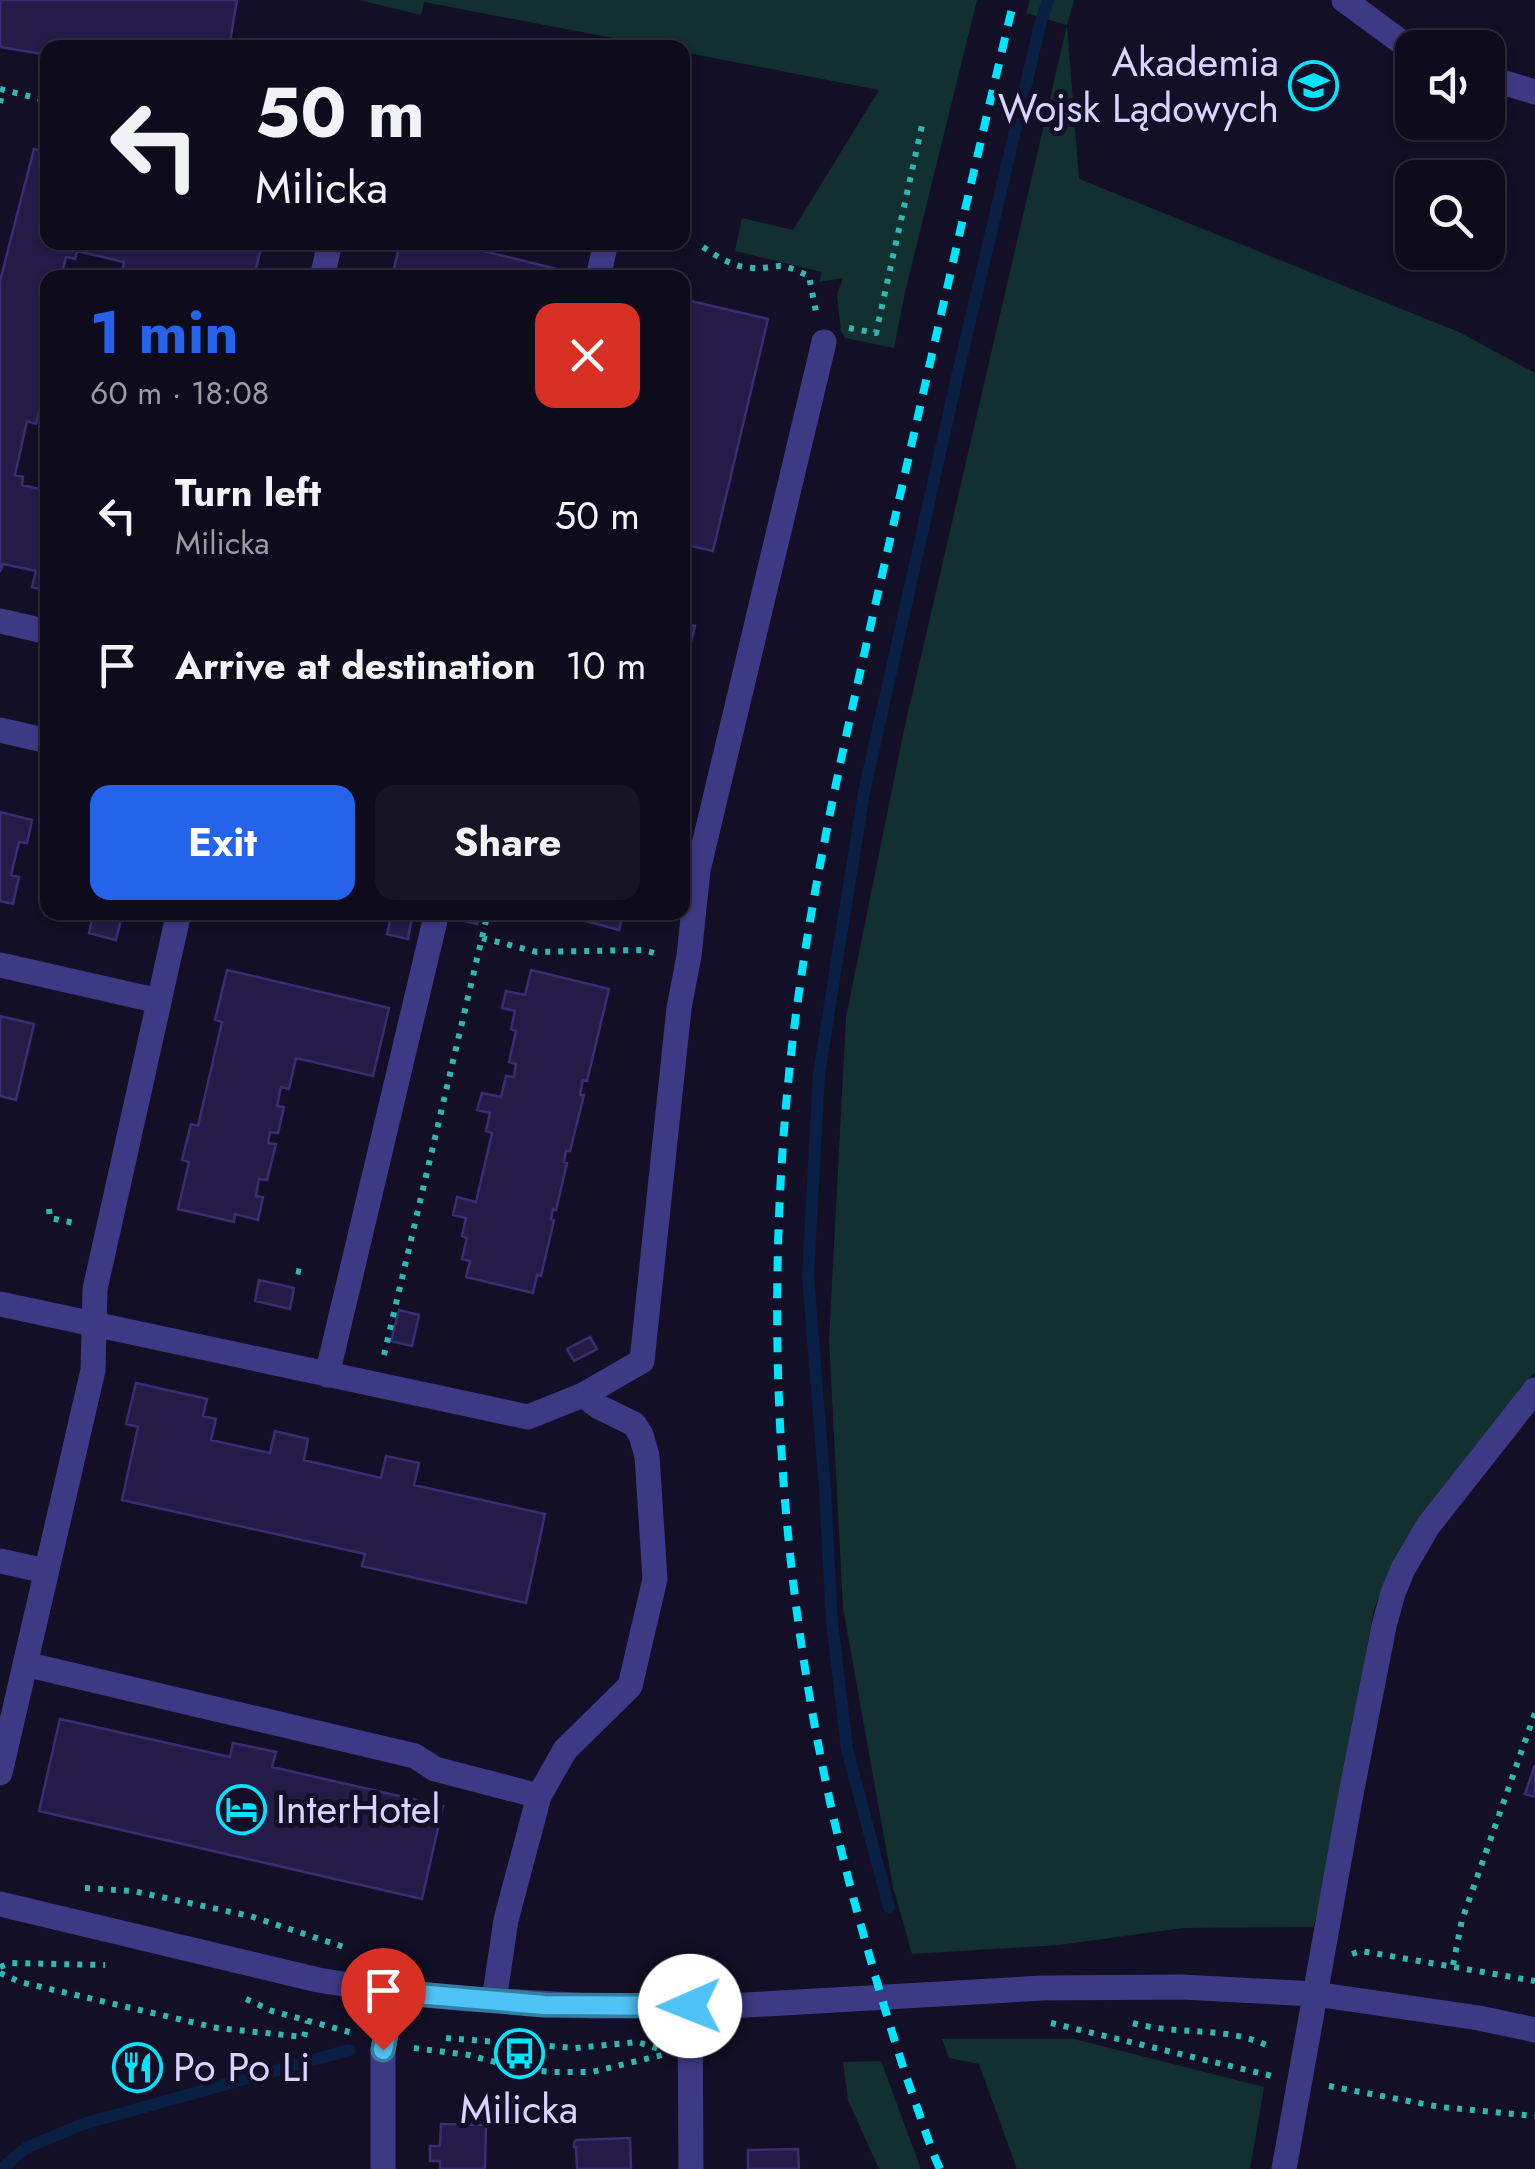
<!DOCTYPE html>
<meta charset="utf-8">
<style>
:root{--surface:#0e0b1c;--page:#171425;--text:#f1f3f6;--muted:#9b9ba3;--line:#2e2b3b;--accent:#2563eb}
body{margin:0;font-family:Jost,sans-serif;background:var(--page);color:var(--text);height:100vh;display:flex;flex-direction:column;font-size:38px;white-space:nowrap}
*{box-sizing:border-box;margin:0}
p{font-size:32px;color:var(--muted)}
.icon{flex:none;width:55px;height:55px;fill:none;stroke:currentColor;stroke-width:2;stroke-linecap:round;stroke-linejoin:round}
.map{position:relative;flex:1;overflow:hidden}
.panel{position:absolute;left:40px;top:270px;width:650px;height:650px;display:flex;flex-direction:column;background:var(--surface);border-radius:20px;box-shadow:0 2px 8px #0004,0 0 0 2px var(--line)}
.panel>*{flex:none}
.hud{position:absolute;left:40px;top:40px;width:650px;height:210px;border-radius:20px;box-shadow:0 2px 8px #0004,0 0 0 2px var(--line);background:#0e0b1c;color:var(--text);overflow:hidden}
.controls{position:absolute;left:1395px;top:30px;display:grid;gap:20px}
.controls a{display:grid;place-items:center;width:110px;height:110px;border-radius:20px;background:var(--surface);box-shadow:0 2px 8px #0004,0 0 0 2px var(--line);font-size:50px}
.pin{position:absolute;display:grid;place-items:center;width:85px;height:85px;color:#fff;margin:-102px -42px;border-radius:50% 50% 50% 0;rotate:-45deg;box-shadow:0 0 10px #0007}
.pin .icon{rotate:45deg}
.me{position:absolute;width:110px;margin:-55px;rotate:269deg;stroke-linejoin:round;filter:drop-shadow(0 0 8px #0008)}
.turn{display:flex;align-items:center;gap:35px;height:210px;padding:0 50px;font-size:45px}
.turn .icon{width:130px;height:130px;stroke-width:2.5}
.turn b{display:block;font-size:70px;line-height:85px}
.round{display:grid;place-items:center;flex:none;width:105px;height:105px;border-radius:20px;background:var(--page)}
.headline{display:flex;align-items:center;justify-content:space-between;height:170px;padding:0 50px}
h1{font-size:60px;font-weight:700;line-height:75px;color:var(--accent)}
.button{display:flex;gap:20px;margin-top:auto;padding:20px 50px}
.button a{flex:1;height:115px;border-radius:20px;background:var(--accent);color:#fff;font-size:40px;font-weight:700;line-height:115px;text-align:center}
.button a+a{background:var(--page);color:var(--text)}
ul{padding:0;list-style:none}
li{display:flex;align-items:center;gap:30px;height:150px;padding:0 50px}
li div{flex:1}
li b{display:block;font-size:38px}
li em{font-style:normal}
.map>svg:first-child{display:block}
.green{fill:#12302f}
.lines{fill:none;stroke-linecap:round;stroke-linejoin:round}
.stream{stroke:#0a1f44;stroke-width:12}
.building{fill:#241b47;stroke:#3b2d73;stroke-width:2.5}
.path{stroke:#2fb8b0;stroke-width:6;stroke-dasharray:5 8;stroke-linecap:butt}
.minor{stroke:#3d3a85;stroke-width:25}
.rail{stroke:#00e5ff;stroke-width:8;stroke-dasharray:15 12;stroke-linecap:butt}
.route-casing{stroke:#337fa1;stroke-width:25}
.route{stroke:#4fc3f7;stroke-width:18}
.labels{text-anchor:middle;stroke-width:10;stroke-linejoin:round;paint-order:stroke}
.poi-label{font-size:40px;fill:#d9d4ff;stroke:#130f26;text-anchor:start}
</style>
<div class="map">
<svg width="1535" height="2169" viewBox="0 0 1535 2169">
<rect width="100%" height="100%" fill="#130f26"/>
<path class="green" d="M 359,0 L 977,0 L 905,292 L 894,348 L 845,338 L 841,331 L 837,294 L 843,278 L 819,282 L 822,272 L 735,251 L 742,218 L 793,230 L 879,90 L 683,52 L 682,48 L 660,47 L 424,2 L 421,15 Z
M 1030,0 L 1074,0 L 1067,25 L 1079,179 L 1459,332 L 1535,373 L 1535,1372 L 1406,1539 L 1374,1609 L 1320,1903 L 1313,1927 L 1183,1928 L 1059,1945 L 912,1954 L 893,1887 L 843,1608 L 829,1340 L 846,1017 L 904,730 L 1067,25 L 1026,13 Z
M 942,2039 L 1074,2039 L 1264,2087 L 1250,2169 L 1017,2169 L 979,2064 L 949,2058 Z
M 881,2061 L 921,2169 L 879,2169 L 848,2100 L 843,2062 Z"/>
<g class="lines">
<path class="stream" d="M 889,1907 L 847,1749 L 832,1622 L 825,1490 L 808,1276 L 819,1073 L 864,792 L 959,368 L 1040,25 L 1048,0
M 1,2169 L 26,2148 L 83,2124 L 349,2050"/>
</g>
<path class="building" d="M 0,0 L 237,0 L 229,48 L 48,48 L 48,55 L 0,47 Z
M 34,149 L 48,152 L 48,242 L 262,242 L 254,278 L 151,278 L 122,271 L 124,262 L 77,251 L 75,259 L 66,257 L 61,278 L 48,278 L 48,375 L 36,424 L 27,421 L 15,475 L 23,477 L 22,485 L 48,491 L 48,591 L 32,587 L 36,571 L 3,564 L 0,572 L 0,281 Z
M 400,242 L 446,242 L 557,269 L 555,278 L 392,278 Z
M 682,299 L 768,319 L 713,551 L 691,546 L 689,551 L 682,550 Z
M 682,623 L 695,626 L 682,677 Z
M 0,812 L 32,820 L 27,843 L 19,842 L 11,875 L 19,877 L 13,904 L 0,901 Z
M 94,912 L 123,912 L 116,940 L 89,933 Z
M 392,912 L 413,912 L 408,939 L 387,934 Z
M 458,912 L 480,912 L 477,924 L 456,919 Z
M 552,912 L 623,912 L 619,930 Z
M 227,970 L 389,1008 L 373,1076 L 296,1058 L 289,1089 L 281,1087 L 277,1106 L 284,1107 L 278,1133 L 270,1132 L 268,1143 L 276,1144 L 267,1180 L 259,1179 L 256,1196 L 263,1197 L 258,1220 L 235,1214 L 234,1222 L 178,1209 L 189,1162 L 182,1160 L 191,1124 L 198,1126 L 222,1022 L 215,1020 Z
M 531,970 L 609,989 L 587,1081 L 583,1080 L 580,1095 L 584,1095 L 570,1151 L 566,1151 L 564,1162 L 567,1163 L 556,1210 L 553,1209 L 551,1219 L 554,1220 L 541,1276 L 537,1275 L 533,1293 L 466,1277 L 470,1261 L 462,1259 L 467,1238 L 462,1236 L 466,1218 L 453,1215 L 457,1197 L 476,1202 L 492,1133 L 486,1131 L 490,1113 L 477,1110 L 482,1093 L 501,1097 L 506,1076 L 514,1077 L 516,1064 L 509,1062 L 516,1031 L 511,1029 L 515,1011 L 502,1008 L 506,991 L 525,995 Z
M 0,1016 L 34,1024 L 16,1100 L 0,1096 Z
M 259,1280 L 294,1288 L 290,1309 L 255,1301 Z
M 399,1310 L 419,1315 L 412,1346 L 391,1341 Z
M 590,1337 L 597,1349 L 574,1361 L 567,1349 Z
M 136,1383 L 207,1399 L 203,1416 L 216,1419 L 211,1440 L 270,1453 L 275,1431 L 308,1439 L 304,1460 L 381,1478 L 386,1456 L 419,1463 L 414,1485 L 545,1514 L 526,1603 L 362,1566 L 365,1554 L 122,1500 L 138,1427 L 126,1424 Z
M 60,1719 L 230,1757 L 233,1743 L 276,1752 L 272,1767 L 443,1806 L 422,1899 L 39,1811 Z
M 1535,1765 L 1535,1797 L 1525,1794 Z
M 441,2124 L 486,2125 L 485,2169 L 440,2169 L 440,2161 L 430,2161 L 430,2146 L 440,2146 Z
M 630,2138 L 631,2169 L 577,2169 L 576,2147 L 574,2147 L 574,2143 L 576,2140 Z
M 798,2149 L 799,2169 L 748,2169 L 748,2150 Z"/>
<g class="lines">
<path class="path" d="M 0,89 L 48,101
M 0,103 L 3,90
M 703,247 C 719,258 735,268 755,268 C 766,269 776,264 787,267 C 794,269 802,273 809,276 L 816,312
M 849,328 L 876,333 L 923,121
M 482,938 L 537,952 L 643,950 L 658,954
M 49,1209 L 50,1218 L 79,1224
M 296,1271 L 301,1272
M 384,1355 L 488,912
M 85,1888 L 133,1891 L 250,1916 L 350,1949
M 1352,1954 L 1361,1951 L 1535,1981
M 1453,1965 L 1462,1920 L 1535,1713
M 0,1967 L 11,1963 L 105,1965
M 0,1973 L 20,1982 L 217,2028 L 304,2037 L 308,2021
M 246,1999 L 272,2011 L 353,2033
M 1051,2023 L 1272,2076
M 1133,2023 C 1178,2036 1230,2025 1272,2048
M 446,2038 L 575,2048 L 638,2042 L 662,2050
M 414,2048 L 469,2055 L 521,2069 L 553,2072 L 592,2072 L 662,2055
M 1329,2086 L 1440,2107 L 1535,2116"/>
<path class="minor" d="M 1344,0 L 1412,50
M 1488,78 L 1535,92
M 322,278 L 330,242
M 598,278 L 606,242
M 0,621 L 48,632
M 0,730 L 48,741
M 0,965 L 159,1001
M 0,1304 L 528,1417 L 583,1395 L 642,1361 L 679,1008 L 689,956 L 698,870 L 824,342
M 327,1375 L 437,912
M 0,1561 L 46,1571
M 25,1664 L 415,1756 L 435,1769 L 539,1796
M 0,1773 L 93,1370 L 95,1289 L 179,912
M 0,1904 L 318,1980 L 393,1992 L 468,1999 L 591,2006 L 729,2006 L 1043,1988 L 1182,1987 L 1315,1994 L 1479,2018 L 1535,2030
M 494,2001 L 506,1920 L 539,1796 L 565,1750 L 630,1686 L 655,1579 L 647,1456 L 641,1435 L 634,1424 L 599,1407 L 583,1395
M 690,2006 L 691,2169
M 383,2169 L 383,2050 L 393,1992
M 1284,2169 L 1350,1799 L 1384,1626 L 1393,1593 L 1403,1569 L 1428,1526 L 1535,1390"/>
<path class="rail" d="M 940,2169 C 929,2145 922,2120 913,2096 C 891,2033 873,1969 855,1904 C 781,1630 760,1338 791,1055 C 811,878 853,705 892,531 C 932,354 972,177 1014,0"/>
</g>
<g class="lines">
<defs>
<path id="route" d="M 383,2050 L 394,1992 L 544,2005 L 690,2006"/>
</defs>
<use href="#route" class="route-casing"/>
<use href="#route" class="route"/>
</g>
<defs>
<symbol id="university-ring" viewBox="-11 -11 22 22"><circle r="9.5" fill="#130f26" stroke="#00e5ff" stroke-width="1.5"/><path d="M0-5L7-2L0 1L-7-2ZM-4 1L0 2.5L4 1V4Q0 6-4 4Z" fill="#00e5ff"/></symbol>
<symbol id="hotel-ring" viewBox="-11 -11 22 22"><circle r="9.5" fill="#130f26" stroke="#00e5ff" stroke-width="1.5"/><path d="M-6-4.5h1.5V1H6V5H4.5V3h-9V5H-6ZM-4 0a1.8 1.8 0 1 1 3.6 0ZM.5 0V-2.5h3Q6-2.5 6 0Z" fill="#00e5ff"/></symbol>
<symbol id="bus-ring" viewBox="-11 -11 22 22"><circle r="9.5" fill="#130f26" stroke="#00e5ff" stroke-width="1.5"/><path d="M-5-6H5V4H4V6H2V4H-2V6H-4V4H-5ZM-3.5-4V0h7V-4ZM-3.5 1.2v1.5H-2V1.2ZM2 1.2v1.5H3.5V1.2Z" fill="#00e5ff"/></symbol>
<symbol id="restaurant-ring" viewBox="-11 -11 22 22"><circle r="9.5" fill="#130f26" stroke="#00e5ff" stroke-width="1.5"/><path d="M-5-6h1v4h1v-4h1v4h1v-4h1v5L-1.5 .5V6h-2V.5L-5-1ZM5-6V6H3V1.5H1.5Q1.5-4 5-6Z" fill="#00e5ff"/></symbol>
</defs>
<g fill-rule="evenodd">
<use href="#university-ring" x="1286" y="58" width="55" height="55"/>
<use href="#hotel-ring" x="214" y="1782" width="55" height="55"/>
<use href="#bus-ring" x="492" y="2026" width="55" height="55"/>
<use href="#restaurant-ring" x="110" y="2040" width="55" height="55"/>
</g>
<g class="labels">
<g class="poi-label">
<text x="1279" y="76" text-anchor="end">Akademia<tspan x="1279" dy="46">Wojsk Lądowych</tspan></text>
<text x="276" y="1823">InterHotel</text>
<text x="173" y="2081">Po Po Li</text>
<text x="519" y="2123" text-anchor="middle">Milicka</text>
</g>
</g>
</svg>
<div class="controls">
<a><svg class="icon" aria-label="sound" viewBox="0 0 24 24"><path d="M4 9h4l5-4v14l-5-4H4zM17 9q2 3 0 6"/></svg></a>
<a><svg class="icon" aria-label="search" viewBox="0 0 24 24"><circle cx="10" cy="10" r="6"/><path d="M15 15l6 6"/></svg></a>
</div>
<div class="pin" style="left:383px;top:2050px;background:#d93025"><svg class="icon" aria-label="arrive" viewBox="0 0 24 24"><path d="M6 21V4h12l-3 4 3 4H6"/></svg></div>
<svg class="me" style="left:690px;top:2006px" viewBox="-20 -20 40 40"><circle r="19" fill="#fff"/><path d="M0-13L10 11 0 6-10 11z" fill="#4fc3f7"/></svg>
<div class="hud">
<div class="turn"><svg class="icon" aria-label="left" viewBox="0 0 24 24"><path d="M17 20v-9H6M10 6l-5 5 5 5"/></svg><div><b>50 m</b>Milicka</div></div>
</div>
<section class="panel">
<div class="headline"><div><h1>1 min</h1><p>60 m · 18:08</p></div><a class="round" style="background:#d93025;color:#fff"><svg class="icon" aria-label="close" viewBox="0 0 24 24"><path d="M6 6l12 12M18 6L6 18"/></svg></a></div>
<ul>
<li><svg class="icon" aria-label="left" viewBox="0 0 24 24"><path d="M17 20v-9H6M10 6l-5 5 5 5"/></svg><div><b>Turn left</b><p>Milicka</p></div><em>50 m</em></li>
<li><svg class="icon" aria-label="arrive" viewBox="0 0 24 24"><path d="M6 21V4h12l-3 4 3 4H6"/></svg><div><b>Arrive at destination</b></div><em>10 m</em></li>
</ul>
<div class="button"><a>Exit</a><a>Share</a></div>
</section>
</div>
